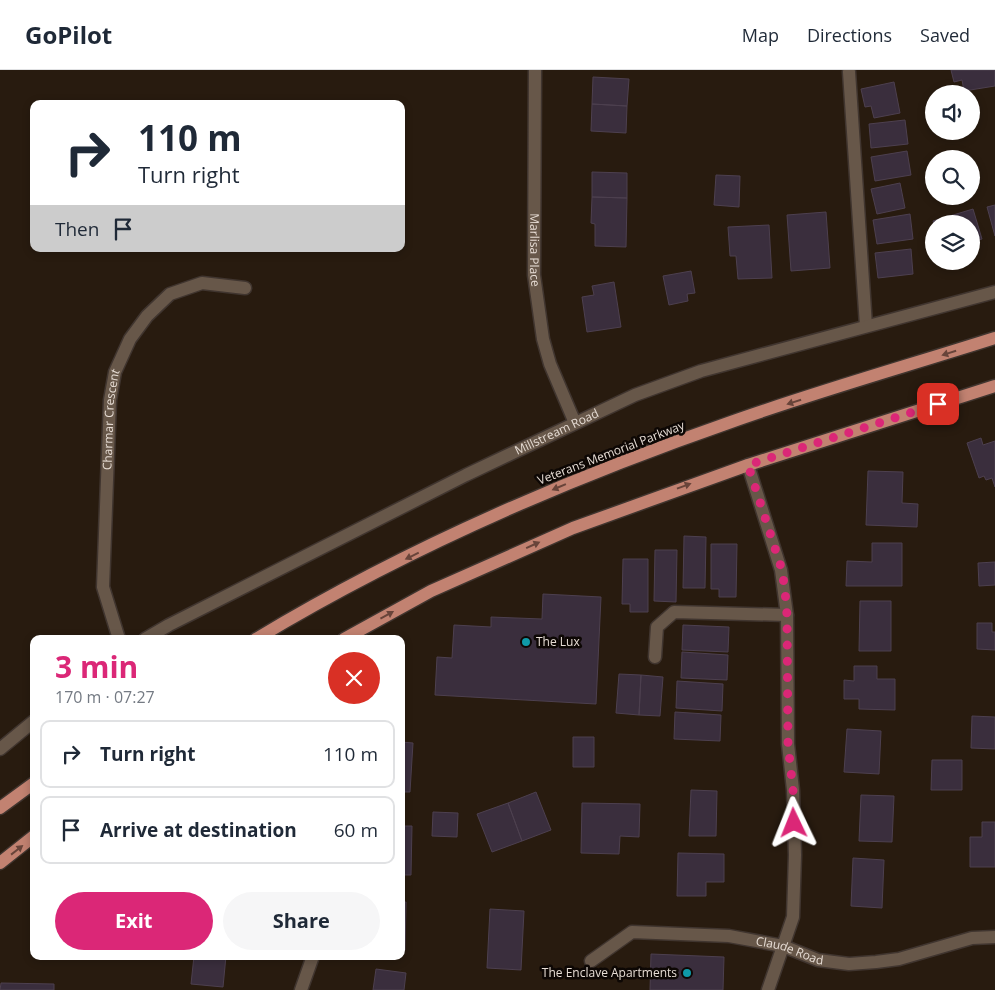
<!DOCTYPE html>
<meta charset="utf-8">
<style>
:root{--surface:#fff;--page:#f6f6f7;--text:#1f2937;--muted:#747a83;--line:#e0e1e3;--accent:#db2777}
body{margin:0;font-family:"Open Sans",sans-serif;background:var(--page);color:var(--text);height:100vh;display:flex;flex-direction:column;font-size:19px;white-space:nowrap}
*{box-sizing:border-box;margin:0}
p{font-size:16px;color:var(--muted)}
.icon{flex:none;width:28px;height:28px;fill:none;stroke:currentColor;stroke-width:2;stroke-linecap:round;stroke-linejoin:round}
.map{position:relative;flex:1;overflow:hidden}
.side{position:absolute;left:30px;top:565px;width:375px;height:325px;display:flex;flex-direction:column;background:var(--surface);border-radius:10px;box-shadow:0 2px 8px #0003}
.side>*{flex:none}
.hud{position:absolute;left:30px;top:30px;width:375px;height:152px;border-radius:10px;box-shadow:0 2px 8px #0003;background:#fff;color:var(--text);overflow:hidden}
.tools{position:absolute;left:925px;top:15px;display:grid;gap:10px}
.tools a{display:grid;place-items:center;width:55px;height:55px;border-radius:50%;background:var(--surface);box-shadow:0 2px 8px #0003;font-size:25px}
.pin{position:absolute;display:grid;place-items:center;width:42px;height:42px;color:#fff;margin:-21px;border-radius:10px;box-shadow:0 2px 8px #0006}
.me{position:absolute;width:55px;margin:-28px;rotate:358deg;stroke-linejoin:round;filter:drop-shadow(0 0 4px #0008)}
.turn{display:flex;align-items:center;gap:18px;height:105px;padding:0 25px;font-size:22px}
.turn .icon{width:65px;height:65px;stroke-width:2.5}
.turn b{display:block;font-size:35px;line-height:42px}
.then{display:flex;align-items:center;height:48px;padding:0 25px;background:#0003;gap:10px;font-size:19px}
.round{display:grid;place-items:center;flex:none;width:52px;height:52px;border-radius:26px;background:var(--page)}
.head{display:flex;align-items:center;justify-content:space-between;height:85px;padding:0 25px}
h1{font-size:30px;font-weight:700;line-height:38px;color:var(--accent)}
.button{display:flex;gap:10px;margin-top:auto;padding:10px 25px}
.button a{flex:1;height:58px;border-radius:30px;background:var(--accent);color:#fff;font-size:20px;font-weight:700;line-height:58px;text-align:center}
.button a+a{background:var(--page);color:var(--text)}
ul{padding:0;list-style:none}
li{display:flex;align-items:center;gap:15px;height:68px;margin:0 10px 8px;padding:0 15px;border:2px solid var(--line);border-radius:10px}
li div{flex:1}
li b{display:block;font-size:19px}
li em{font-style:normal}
header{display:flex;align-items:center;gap:30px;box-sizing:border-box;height:70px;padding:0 25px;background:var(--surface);border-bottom:1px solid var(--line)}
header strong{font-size:24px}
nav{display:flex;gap:28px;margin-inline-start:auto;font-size:18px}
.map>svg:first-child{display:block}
.building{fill:#3a2e3d;stroke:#4d404f}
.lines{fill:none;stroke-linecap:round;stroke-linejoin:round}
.minor-casing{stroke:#40352f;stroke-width:15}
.major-casing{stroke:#40352f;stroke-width:15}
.minor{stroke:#675749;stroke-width:12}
.major{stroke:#c28271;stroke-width:12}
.oneway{fill:#68443a}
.route{stroke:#db2777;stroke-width:9;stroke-dasharray:0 16.2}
.culture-dot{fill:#0f9aa8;stroke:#0d0704;stroke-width:2}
.labels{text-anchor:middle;stroke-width:5;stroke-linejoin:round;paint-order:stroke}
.street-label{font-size:12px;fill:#e7ddd5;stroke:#0d0704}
.poi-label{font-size:12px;fill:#e7ddd5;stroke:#0d0704;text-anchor:start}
</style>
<header>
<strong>GoPilot</strong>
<nav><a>Map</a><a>Directions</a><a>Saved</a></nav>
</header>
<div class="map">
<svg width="995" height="920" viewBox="0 0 995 920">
<rect width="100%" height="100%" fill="#281b0f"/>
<path class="building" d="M 951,0 L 995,0 L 995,16 L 964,21 L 962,10 L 954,12 Z
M 593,7 L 629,9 L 627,36 L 592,34 Z
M 894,12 L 900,43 L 874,48 L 871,36 L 865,37 L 861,19 Z
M 592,34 L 627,36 L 626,63 L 591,61 Z
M 905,50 L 908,74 L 871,78 L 869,54 Z
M 907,81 L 911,105 L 875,111 L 871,87 Z
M 592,102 L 627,103 L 627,128 L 592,127 Z
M 716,105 L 740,106 L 739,137 L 714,135 Z
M 900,113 L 905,138 L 877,144 L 871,119 Z
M 592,127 L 627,128 L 626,177 L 595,176 L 595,154 L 591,153 Z
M 995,135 L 995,166 L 987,137 Z
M 973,139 L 982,169 L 971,172 L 971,154 L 934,154 L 933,151 Z
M 826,142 L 830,198 L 791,201 L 787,145 Z
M 910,144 L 913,169 L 877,174 L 873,150 Z
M 769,155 L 772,208 L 738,209 L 736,186 L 730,186 L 728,157 Z
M 911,179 L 913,204 L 878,208 L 875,183 Z
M 691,201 L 695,223 L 687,224 L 688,231 L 669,235 L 663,206 Z
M 614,212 L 621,257 L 587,262 L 582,227 L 594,225 L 592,216 Z
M 981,368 L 983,375 L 995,371 L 995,417 L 992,408 L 986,410 L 984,406 L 979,408 L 967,373 Z
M 868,401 L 903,402 L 902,433 L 918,434 L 917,457 L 866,455 Z
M 684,466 L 706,467 L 705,518 L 683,518 Z
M 872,473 L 902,473 L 902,516 L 846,516 L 847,491 L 872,492 Z
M 711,474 L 737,474 L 736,527 L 719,527 L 719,519 L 711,519 Z
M 655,480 L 677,480 L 676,532 L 654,531 Z
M 623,489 L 648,489 L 648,542 L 630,542 L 630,534 L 622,534 Z
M 995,492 L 995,515 L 979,516 L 978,493 Z
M 543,524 L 601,527 L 596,634 L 435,625 L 437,587 L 452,588 L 454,555 L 491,557 L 491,547 L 542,549 Z
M 860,531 L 891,531 L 891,581 L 859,581 Z
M 977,553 L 992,553 L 992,562 L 995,562 L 995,580 L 977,579 Z
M 683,555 L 729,557 L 728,582 L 682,580 Z
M 682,582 L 728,585 L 727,610 L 681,608 Z
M 854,596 L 877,596 L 877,609 L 895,609 L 895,640 L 859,639 L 859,629 L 844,629 L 844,610 L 854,611 Z
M 619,604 L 641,605 L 639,645 L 616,643 Z
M 641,605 L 663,607 L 660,646 L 639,645 Z
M 677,611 L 723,614 L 722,641 L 676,638 Z
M 675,642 L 721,645 L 720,671 L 674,669 Z
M 972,646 L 995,647 L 995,679 L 971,678 Z
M 847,659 L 881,661 L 879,704 L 844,702 Z
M 573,667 L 594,667 L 594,697 L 573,697 Z
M 401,672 L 413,673 L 410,722 L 401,722 Z
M 932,690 L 962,690 L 962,720 L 931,720 Z
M 691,720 L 717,721 L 716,766 L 689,766 Z
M 536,722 L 551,760 L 522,771 L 508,733 Z
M 861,725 L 894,726 L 892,772 L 859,771 Z
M 508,733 L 522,771 L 492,782 L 477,744 Z
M 582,733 L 640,734 L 639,767 L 620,766 L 619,784 L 581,783 Z
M 433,742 L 458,743 L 457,767 L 432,766 Z
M 982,752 L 995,752 L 995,797 L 970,797 L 970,767 L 982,767 Z
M 401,756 L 412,756 L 411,805 L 401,805 Z
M 678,783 L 724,784 L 724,812 L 706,812 L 706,826 L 677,826 Z
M 853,788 L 884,790 L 882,838 L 851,836 Z
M 401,832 L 406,832 L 405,880 L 401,880 Z
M 490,839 L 524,841 L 521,900 L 487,898 Z
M 651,884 L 724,887 L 723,920 L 650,920 Z
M 194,886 L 226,886 L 223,917 L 191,914 Z
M 376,899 L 406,903 L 404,920 L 373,920 Z
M 1,913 L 54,914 L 54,920 L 0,920 Z"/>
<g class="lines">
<defs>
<g id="minor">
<path id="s1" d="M 535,0 L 534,205 L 543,269 L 550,294 L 575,353"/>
<path d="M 849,2 L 866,256"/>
<path d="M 748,395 L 781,500 L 787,545 L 788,674 L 793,720 L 795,785 L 793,847 L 768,920"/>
<path id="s2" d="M 119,569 L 103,517 L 110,330 L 115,302 L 130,269 L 147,246 L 170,224 L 202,213 L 245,218"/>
<path id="s3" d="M 145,569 L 169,555 L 466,405 L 635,325 L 701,301 L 995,222"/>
<path d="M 655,587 L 657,557 L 674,542 L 787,545"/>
<path d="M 0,679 L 34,651"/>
<path id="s4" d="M 591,891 L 632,862 L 729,866 L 783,876 L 818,890 L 849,894 L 876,892 L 899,889 L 972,868 L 995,867"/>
<path d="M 301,920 L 313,886"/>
</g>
<path id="major" d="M 256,569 C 405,479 567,409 731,352 C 818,321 907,296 995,268
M 344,569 L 431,521 L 573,458 L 748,395 L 995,316
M 0,738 L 34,713
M 0,793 L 34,766"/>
</defs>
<use href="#minor" class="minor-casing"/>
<use href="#major" class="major-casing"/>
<use href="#minor" class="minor"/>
<use href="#major" class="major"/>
</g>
<defs><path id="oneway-solid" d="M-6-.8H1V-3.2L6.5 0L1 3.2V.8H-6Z" transform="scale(1.25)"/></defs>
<g class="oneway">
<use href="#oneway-solid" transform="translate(949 283) rotate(162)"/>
<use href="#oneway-solid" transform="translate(794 332) rotate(162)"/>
<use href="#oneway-solid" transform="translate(684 416) rotate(-20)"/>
<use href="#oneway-solid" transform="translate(559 417) rotate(157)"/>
<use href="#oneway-solid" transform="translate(533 475) rotate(-24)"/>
<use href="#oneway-solid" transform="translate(412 486) rotate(154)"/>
<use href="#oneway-solid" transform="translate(387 545) rotate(-29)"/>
<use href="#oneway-solid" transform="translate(17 780) rotate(-38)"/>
</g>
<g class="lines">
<path class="route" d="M 794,753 L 793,720 L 788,674 L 787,545 L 785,521 L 782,500 L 748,395 L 938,334"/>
</g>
<g class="culture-dot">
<circle cx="526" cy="572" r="5"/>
<circle cx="687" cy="903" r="5"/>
</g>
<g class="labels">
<g class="street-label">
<text dy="4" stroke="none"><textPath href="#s1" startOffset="180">Marlisa Place</textPath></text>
<text dy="4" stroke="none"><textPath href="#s2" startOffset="222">Charmar Crescent</textPath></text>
<text dy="4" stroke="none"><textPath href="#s3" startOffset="461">Millstream Road</textPath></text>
<text transform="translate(611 383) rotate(-21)" y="4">Veterans Memorial Parkway</text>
<text dy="4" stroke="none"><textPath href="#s4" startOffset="210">Claude Road</textPath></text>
</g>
<g class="poi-label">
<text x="536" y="576">The Lux</text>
<text x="677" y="907" text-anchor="end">The Enclave Apartments</text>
</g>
</g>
</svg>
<div class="tools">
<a><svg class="icon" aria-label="sound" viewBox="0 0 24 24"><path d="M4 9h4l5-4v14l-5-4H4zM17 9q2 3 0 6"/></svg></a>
<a><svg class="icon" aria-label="search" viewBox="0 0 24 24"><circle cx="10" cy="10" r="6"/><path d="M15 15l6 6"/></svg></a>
<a><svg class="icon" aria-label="layers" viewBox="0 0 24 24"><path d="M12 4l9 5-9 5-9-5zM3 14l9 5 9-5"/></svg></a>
</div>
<div class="pin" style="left:938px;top:334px;background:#d93025"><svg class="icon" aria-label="arrive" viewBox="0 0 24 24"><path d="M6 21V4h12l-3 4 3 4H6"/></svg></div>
<svg class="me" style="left:794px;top:753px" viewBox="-20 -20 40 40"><path d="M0-17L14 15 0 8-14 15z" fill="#db2777" stroke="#fff" stroke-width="4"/></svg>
<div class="hud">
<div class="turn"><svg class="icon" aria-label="right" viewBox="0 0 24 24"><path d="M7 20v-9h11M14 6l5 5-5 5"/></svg><div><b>110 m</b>Turn right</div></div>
<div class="then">Then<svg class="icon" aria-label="arrive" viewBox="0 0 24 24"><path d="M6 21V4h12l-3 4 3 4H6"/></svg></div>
</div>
<section class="side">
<div class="head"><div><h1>3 min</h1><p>170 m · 07:27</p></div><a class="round" style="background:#d93025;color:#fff"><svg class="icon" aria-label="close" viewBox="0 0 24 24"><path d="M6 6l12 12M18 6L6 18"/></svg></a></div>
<ul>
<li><svg class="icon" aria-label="right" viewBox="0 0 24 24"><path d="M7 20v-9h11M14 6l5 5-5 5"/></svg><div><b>Turn right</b></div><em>110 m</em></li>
<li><svg class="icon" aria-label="arrive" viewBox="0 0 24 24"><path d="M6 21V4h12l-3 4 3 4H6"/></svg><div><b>Arrive at destination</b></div><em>60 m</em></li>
</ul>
<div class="button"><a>Exit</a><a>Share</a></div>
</section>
</div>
